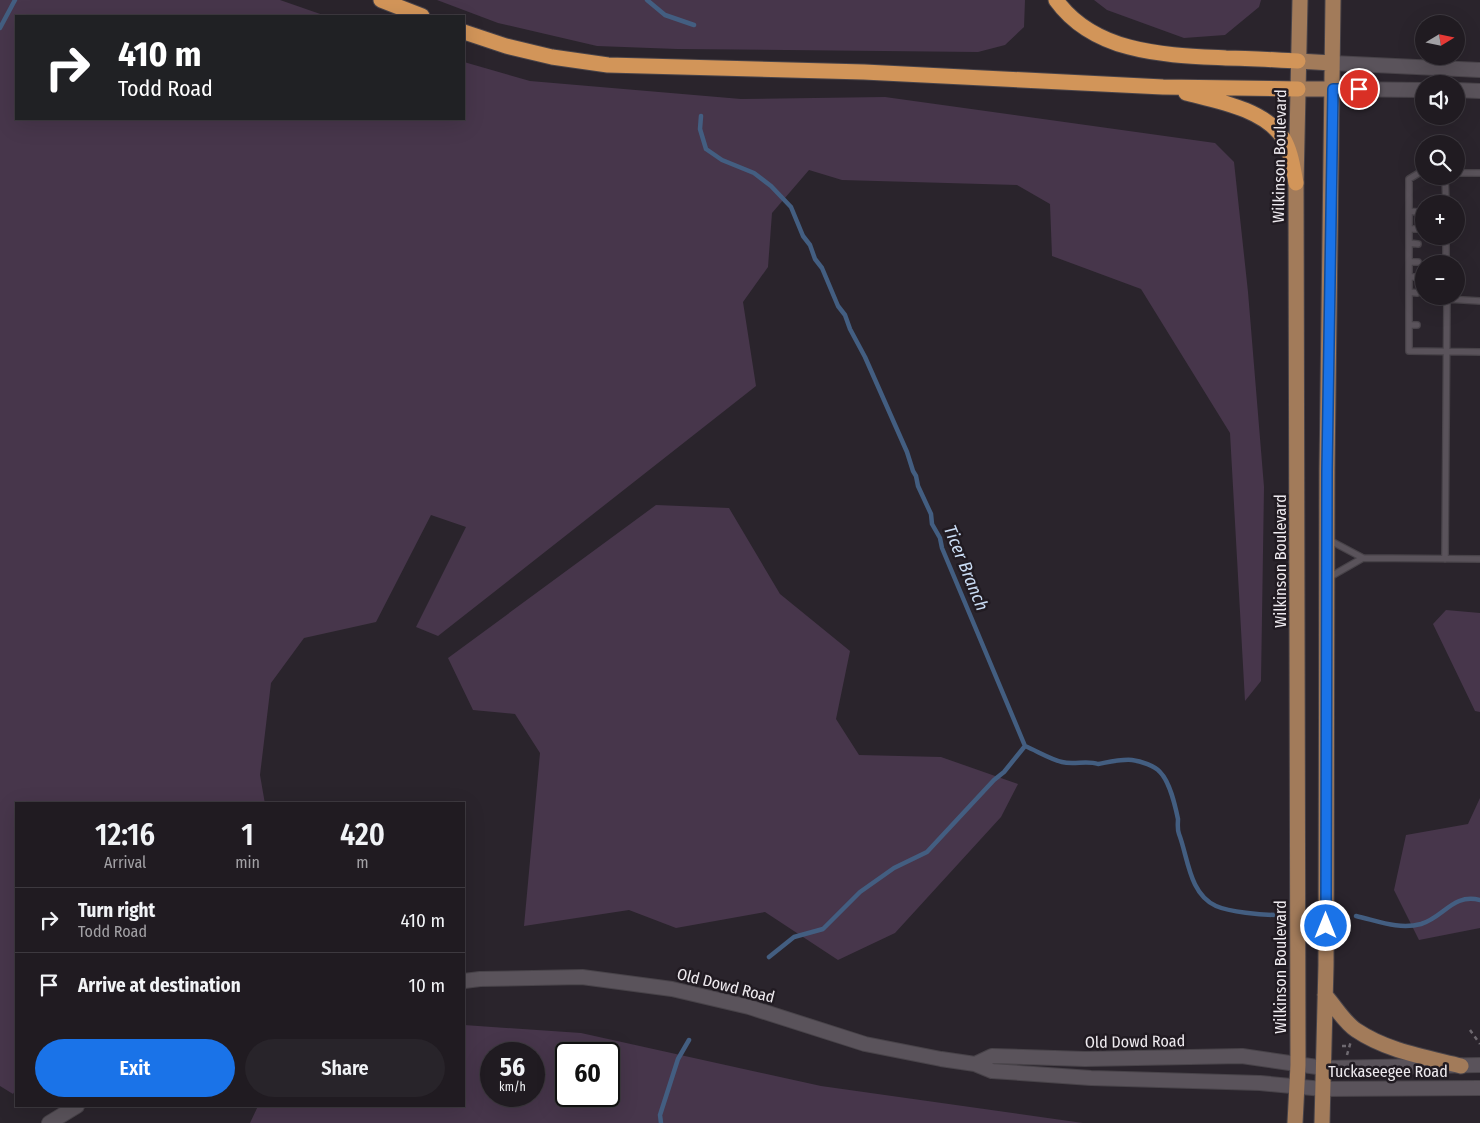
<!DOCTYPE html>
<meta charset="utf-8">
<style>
:root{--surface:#201b21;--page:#28242a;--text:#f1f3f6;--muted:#a2a1a5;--line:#3d393f;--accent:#1a73e8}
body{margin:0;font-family:"Fira Sans Condensed",sans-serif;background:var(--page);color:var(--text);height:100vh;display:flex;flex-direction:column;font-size:19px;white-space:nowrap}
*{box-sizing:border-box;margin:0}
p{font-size:16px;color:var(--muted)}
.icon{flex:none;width:28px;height:28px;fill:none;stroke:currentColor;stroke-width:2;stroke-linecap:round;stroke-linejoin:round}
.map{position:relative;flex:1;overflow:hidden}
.sheet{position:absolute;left:15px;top:802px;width:450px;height:305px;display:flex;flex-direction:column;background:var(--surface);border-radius:0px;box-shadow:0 5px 20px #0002,0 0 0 1px var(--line)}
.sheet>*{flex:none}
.guide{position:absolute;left:15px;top:15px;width:450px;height:105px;border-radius:0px;box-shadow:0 5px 20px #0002,0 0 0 1px var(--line);background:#202124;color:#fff;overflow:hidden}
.needle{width:32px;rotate:80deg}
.fabs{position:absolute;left:1415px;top:15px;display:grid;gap:10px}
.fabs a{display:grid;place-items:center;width:50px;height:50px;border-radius:50%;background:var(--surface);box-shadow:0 5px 20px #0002,0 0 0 1px var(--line);font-size:25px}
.speed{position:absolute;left:480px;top:1042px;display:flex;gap:10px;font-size:25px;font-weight:700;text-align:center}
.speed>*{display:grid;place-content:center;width:65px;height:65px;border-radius:50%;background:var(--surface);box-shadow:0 5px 20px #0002,0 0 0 1px var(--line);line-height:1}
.speed small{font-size:12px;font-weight:400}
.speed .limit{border:2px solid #111;border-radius:8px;background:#fff;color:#111}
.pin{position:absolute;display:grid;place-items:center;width:42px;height:42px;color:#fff;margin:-21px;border:2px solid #fff;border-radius:50%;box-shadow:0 1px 5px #0007}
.me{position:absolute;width:55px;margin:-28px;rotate:0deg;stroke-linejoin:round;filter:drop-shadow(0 0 4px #0008)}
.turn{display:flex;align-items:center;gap:18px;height:105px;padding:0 20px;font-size:22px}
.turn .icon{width:65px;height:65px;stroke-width:2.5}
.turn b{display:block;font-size:35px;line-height:42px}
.eta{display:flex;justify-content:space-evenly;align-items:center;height:85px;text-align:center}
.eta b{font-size:30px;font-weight:600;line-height:35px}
.cta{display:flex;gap:10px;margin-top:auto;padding:10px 20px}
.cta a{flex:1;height:58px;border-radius:30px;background:var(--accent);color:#fff;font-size:20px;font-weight:600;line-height:58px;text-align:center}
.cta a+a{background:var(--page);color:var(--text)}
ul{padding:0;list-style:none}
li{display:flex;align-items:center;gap:15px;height:65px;padding:0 20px;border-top:1px solid var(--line)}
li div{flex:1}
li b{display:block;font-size:19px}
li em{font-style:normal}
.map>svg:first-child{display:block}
.green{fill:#47364b;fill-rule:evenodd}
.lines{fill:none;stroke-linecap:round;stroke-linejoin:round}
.stream{stroke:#435e81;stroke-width:4.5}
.service-casing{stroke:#484349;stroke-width:8}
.tertiary-casing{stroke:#484349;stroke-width:16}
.primary-casing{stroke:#484349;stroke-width:17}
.motorway-casing{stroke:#484349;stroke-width:17}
.path{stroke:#6e6970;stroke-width:2.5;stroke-dasharray:4 4;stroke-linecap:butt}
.service{stroke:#5a535b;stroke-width:5.5}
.tertiary{stroke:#5a535b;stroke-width:14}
.primary{stroke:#a27b5a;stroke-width:15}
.motorway{stroke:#d29559;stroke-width:15}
.route-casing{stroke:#114b97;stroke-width:12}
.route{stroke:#1a73e8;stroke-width:9}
.labels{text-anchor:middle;stroke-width:5;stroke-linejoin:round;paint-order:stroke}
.street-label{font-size:16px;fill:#eeeaef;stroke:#211b22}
.water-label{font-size:18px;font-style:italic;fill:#cadcf4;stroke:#211b22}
</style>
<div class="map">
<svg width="1480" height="1123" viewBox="0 0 1480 1123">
<rect width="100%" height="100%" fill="#2a242c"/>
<path class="green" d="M 0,0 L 280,0 L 326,16 L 16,16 L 16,119 L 464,119 L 464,62 L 530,81 L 741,99 L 885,97 L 1215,143 L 1234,162 L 1248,292 L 1264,487 L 1261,681 L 1245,701 L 1230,433 L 1141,289 L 1052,256 L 1050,204 L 1017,185 L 842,180 L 809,170 L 772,213 L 768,267 L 743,302 L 756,386 L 438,636 L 416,627 L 466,527 L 431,515 L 376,622 L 304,638 L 271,683 L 260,775 L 265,804 L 16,804 L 16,1089 L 13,1094 L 0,1086 Z
M 437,0 L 1025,0 L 1024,27 L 1005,45 L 978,52 L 677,49 L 597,46 L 498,23 Z
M 1094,0 L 1261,0 L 1259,7 L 1225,35 L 1184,38 L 1107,10 Z
M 656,505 L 729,508 L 780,594 L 850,651 L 836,719 L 859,755 L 941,757 L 1018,784 L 1001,817 L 895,933 L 838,960 L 765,912 L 676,928 L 629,910 L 524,926 L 540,753 L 515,714 L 473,710 L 448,658 Z
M 1446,610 L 1480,613 L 1480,712 L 1475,711 L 1433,624 Z
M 1480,798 L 1480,928 L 1419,940 L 1394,890 L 1406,835 L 1468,824 Z
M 464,1025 L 581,1033 L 821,1086 L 1083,1123 L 250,1123 L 258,1106 L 464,1106 ZM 491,1054 L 534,1054 L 534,1096 L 491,1096 ZM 566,1054 L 609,1054 L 609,1096 L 566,1096 Z"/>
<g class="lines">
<path class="stream" d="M 647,0 L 665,15 L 694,25
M 0,28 L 15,0
M 701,116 L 700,129 L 706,149 L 722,160 L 754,173 L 771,186 L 791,207 L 803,236 L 810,245 L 815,259 L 822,268 L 838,306 L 845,315 L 850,329 L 865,357 L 907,452 L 913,471 L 916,476 L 918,486 L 931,514 L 932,524 L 940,538 L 942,548 L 1025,746 C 1037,751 1050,759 1062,762 C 1074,765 1087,760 1098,764 C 1109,762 1121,759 1132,760 C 1141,761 1155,766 1160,772 C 1170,782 1175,805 1178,819 C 1178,823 1177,829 1179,834 C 1188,857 1189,894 1216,906 C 1230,912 1261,915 1277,915
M 1356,916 C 1378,921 1399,930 1421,924 C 1444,917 1453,893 1480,900
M 769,957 L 794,937 L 823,929 L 860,892 L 894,868 L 927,852 L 994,780 L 1004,772 L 1025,746
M 661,1123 L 660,1115 L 678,1059 L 689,1040"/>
<defs>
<path id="service" d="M 1424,173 L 1419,173 L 1409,179 L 1409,351 L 1480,352
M 1456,173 L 1480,173
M 1445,176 L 1446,204
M 1409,211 L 1417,212
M 1409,229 L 1417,229
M 1446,236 L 1446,264
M 1409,243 L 1418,244
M 1409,262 L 1418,262
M 1409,277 L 1418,277
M 1409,292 L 1417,293
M 1447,299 L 1480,301
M 1409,325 L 1417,325
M 1329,540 L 1363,558 L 1480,559
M 1445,559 L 1447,296
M 1328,578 L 1363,558"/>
<path id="tertiary" d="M 1332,63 L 1480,70
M 1333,89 L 1424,90
M 1456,90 L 1480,91
M 464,981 L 480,979 L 582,977 L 672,989 L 749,1007 L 865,1044 L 941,1059 L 975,1064 L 992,1071 L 1091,1078 L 1260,1083 L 1323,1089 L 1480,1088
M 975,1064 L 992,1056 L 1085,1059 L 1242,1056 L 1324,1068 L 1480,1065
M 49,1123 L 77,1106"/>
<path id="primary" d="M 1298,61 L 1332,63
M 1298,89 L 1333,89
M 1325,995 C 1335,1006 1344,1022 1356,1030 C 1387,1051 1425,1057 1461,1066
M 1295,1123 L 1298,1065 L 1296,183 L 1300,0
M 1322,1123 L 1326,965 L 1327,471 L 1333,0"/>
<path id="motorway" d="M 381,0 L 422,16
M 1056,0 C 1095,54 1166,55 1226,58 C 1250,58 1274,60 1298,61
M 464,32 L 506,46 L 552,57 L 608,65 L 864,72 L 1163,87 L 1298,89
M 1186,93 C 1217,101 1264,109 1283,138 C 1291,151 1293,168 1296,183"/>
</defs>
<use href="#service" class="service-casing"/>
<use href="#tertiary" class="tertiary-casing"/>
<use href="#primary" class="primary-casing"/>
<use href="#motorway" class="motorway-casing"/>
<path class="path" d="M 1470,1030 L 1480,1044
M 1342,1046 L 1348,1046
M 1347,1055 L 1351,1041"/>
<use href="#service" class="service"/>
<use href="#tertiary" class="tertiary"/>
<use href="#primary" class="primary"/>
<use href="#motorway" class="motorway"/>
</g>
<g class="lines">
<defs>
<path id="route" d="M 1326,926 L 1327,471 L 1333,89 L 1359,89"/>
</defs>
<use href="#route" class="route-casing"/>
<use href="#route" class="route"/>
</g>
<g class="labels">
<g class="street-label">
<text transform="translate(1279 156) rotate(-89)" y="6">Wilkinson Boulevard</text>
<text transform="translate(1280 561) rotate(-90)" y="6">Wilkinson Boulevard</text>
<text transform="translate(1280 967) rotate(-90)" y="6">Wilkinson Boulevard</text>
<text transform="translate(726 985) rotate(14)" y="6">Old Dowd Road</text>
<text transform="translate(1135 1041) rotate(-1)" y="6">Old Dowd Road</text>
<text x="1388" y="1077">Tuckaseegee Road</text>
</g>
<g class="water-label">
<text transform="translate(966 568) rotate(68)" y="6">Ticer Branch</text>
</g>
</g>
</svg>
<div class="fabs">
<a><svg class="needle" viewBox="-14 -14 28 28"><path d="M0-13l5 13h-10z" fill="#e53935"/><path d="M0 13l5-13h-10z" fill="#a2a1a5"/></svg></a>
<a><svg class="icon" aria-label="sound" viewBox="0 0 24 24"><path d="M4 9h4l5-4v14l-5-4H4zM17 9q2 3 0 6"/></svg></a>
<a><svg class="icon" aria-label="search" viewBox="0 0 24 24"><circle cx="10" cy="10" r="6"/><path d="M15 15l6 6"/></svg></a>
<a>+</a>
<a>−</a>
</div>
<div class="speed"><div>56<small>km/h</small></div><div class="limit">60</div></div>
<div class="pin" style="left:1359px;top:89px;background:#d93025"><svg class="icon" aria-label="arrive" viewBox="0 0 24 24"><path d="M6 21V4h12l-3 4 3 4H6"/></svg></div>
<svg class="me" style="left:1326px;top:926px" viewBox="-20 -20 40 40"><circle r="17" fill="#1a73e8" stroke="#fff" stroke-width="3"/><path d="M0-11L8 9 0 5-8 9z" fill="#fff"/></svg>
<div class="guide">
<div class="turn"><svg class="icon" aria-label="right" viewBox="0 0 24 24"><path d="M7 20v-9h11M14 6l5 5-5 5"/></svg><div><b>410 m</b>Todd Road</div></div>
</div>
<section class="sheet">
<div class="eta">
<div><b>12:16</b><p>Arrival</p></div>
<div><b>1</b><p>min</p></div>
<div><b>420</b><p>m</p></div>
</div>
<ul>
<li><svg class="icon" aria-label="right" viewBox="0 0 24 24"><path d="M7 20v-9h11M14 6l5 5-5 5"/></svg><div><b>Turn right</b><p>Todd Road</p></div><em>410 m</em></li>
<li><svg class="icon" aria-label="arrive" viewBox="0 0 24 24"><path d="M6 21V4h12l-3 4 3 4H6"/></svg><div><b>Arrive at destination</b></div><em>10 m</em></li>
</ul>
<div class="cta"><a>Exit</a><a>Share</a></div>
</section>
</div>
